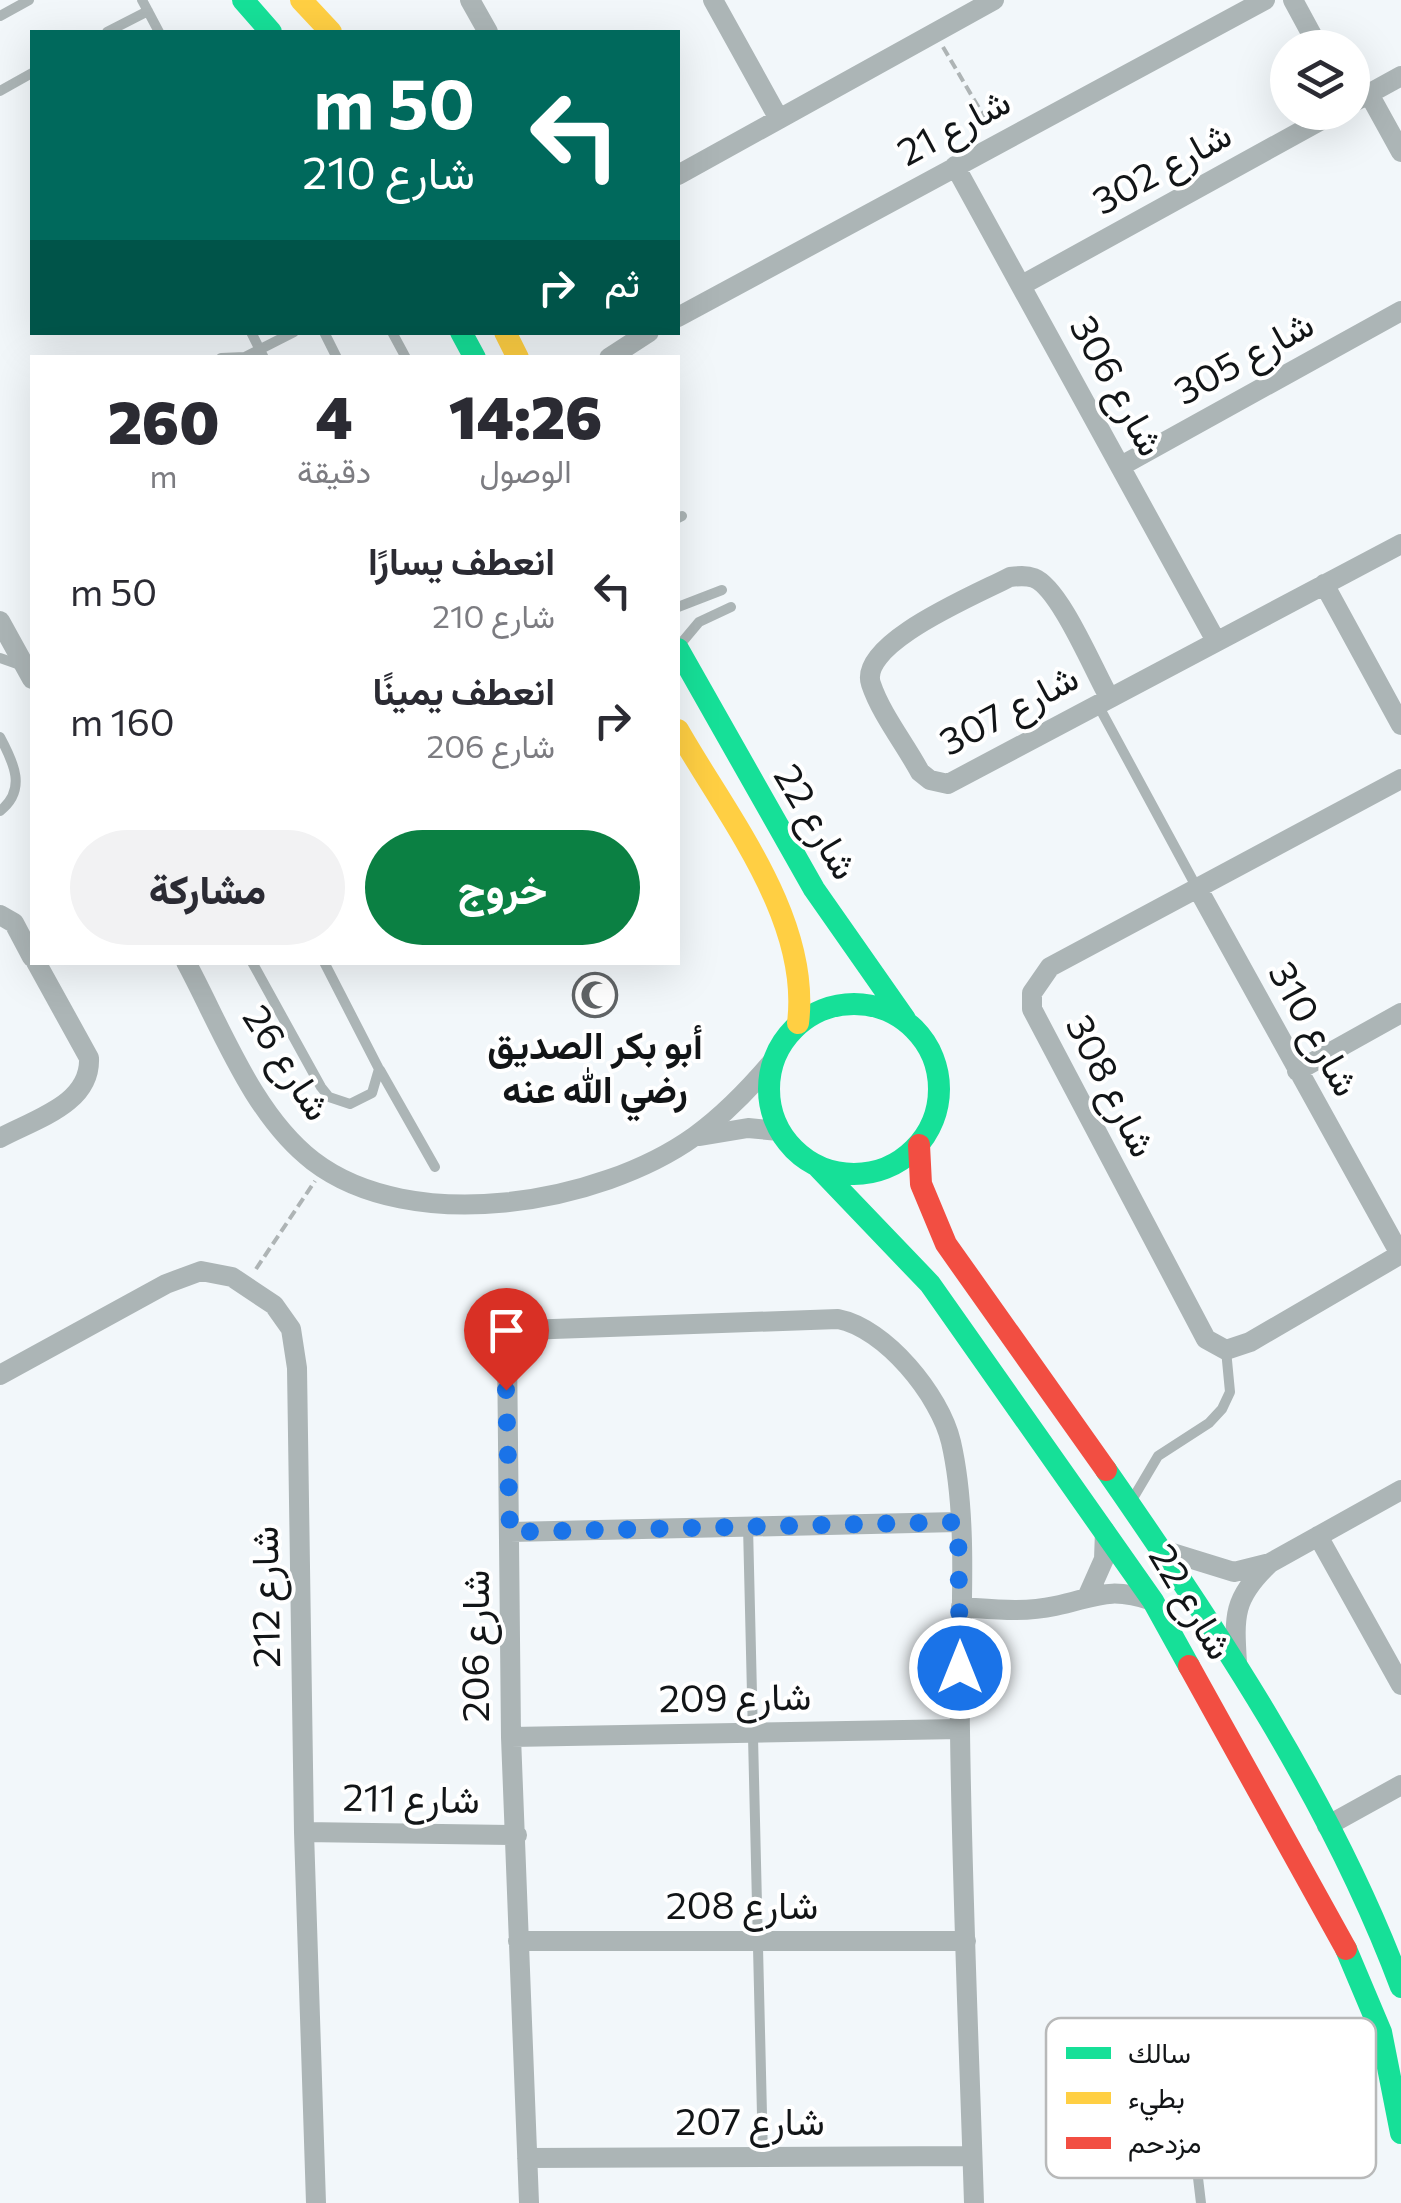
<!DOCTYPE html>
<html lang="ar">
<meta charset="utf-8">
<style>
:root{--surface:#fff;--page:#f2f2f3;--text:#2b2b33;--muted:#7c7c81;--accent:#0b8043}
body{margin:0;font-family:Commissioner,Vazirmatn,sans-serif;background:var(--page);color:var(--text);direction:rtl;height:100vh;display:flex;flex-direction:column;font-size:38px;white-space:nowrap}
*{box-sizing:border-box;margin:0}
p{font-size:32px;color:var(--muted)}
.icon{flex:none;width:55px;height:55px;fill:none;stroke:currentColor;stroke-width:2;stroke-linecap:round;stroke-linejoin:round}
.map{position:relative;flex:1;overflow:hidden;direction:ltr}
.details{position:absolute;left:30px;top:355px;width:650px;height:610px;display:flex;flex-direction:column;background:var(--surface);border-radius:0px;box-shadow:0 10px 40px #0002;direction:rtl}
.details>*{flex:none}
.top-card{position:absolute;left:30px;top:30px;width:650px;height:305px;border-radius:0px;box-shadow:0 10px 40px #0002;direction:rtl;background:#00695c;color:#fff;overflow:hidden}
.controls{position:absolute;left:1270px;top:30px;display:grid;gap:20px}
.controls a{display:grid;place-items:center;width:100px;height:100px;border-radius:50%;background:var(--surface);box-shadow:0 10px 40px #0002;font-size:50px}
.pin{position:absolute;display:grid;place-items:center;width:85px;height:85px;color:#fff;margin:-102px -42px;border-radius:50% 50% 50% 0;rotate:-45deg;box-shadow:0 0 10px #0007}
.pin .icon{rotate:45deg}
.me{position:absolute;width:110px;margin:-55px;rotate:0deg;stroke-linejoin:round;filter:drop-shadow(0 0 8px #0008)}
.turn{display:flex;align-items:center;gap:35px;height:210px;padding:0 40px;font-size:45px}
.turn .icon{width:130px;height:130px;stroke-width:2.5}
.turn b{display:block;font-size:70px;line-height:85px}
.then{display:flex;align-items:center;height:95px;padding:0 40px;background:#0003;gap:20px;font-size:38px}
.eta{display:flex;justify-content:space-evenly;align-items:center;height:170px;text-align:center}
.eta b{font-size:60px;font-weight:800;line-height:70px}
.action{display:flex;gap:20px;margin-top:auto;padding:20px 40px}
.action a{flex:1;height:115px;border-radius:60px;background:var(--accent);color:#fff;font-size:40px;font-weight:800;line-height:115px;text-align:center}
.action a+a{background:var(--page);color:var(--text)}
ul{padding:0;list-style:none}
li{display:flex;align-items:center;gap:30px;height:130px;padding:0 40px}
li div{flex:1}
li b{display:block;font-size:38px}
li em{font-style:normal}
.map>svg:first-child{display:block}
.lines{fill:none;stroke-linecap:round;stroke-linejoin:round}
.path{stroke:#aeb4b5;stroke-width:4;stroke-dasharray:10 5;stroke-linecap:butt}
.lane{stroke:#acb5b6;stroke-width:10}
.street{stroke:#acb5b6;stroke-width:20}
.fast{stroke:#16e098;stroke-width:22}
.slow{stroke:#ffcf43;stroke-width:22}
.jam{stroke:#f24e42;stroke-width:22}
.route{stroke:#1a73e8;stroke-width:18;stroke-dasharray:0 32.4}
.labels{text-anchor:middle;stroke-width:8;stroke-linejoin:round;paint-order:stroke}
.street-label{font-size:38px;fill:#121517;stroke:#fff}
.poi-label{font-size:38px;font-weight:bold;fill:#121517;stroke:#fff}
.key{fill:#fff;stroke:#b8b9b9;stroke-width:2.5}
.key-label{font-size:28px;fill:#121517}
</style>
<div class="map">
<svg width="1401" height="2203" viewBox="0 0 1401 2203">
<rect width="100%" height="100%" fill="#f2f7fa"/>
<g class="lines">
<path class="path" d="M 943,47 L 989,125
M 256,1269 L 315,1181"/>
<path class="lane" d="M 142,0 L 159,32
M 0,16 L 29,0
M 107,32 L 148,11
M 0,91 L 32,73
M 251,332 L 264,358
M 324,332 L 337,358
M 392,332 L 406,358
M 221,358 L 245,357 L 294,332
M 678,518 L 682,516
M 678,607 L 722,590
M 678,647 L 699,622 L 731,607
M 0,658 L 23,666
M 1098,705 L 1197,888
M 0,737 C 14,763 27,790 0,811
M 252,962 L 321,1087 L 329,1097 L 350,1104 L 372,1093 L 379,1069 L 324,962
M 380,1070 L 435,1167
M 1132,1500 L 1158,1456 L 1209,1423 L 1222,1409 L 1230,1392 L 1226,1350
M 748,1526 L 763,2157
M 1196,2161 L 1201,2203"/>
<path class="street" d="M 470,0 L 488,32
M 713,0 L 779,119
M 1293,0 L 1319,48
M 1369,94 L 1401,152
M 1352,103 L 1401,76
M 955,166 L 1216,641
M 678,175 L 994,0
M 1022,285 L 1336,112
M 678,317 L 1265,0
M 609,358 L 649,332
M 1121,466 L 1401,311
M 1324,584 L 1401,725
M 0,621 L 32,679
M 1109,697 C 1094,671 1060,588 1034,578 C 1026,575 1018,576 1010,577 C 980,593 857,643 871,684 C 881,714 905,744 920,772 L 930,780 L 948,784 L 1401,544
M 1401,779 L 1050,967 L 1032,993 L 1032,1009 L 1206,1339 L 1226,1350 L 1250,1342 L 1401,1254
M 1198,889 L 1400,1254
M 0,915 L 14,923 L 32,957
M 186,962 C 221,1027 253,1115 313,1161 C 411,1236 599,1205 695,1136 C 724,1115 749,1089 772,1062
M 1297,1071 L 1401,1013
M 700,1136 L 748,1128 L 779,1131
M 0,1138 C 35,1119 91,1104 89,1058 L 36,962
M 0,1375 L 166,1284 L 201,1271 L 232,1277 L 274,1305 L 291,1329 L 297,1368 L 304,1832 L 316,2203
M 510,1532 L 958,1522
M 1318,1536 L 1401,1685
M 1166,1551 L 1234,1572 L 1270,1563 L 1401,1490
M 1088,1595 L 1104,1559 L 1105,1531
M 961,1607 C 992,1609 1024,1613 1055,1606 C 1097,1597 1108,1586 1153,1601
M 1237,1663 C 1234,1616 1233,1598 1269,1564
M 511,1737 L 960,1729
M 1327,1826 L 1401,1785
M 304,1832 L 517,1835
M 518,1941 L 966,1941
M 527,2158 L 972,2156
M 529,2203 L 511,1737 L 507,1345 L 525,1330 L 838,1319 C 885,1328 940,1395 951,1442 C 971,1529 958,1642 960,1731 C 962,1888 969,2046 974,2203"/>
<path class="fast" d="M 243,0 L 271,32
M 461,332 L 475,358
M 678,649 L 814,889 L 905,1019
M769 1089a85 85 0 1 1 170 0a85 85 0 1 1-170 0Z
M 817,1166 L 930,1284 L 1153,1601 L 1189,1666
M 1106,1470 C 1218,1631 1332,1802 1401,1987
M 1346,1949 L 1381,2032 L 1401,2133"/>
<path class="slow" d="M 301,0 L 331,32
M 505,332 L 518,358
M 678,730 C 727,816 811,919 798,1023"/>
<path class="jam" d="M 919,1145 L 921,1184 L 946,1244 L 1106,1470
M 1189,1666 L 1346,1949"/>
</g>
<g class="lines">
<path class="route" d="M 506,1390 L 510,1532 L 958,1522 L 960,1668"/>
</g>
<defs>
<symbol id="mosque-ring" viewBox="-11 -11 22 22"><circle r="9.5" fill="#fff" stroke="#606466" stroke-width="1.5"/><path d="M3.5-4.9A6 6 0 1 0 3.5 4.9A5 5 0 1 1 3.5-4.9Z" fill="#606466"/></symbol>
</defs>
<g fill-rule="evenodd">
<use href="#mosque-ring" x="570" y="970" width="50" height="50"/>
</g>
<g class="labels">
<g class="street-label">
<text transform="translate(954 127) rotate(-28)" y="13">شارع 21</text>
<text transform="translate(1162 168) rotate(-29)" y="13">شارع 302</text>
<text transform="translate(1244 358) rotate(-29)" y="13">شارع 305</text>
<text transform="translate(1117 386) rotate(61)" y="13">شارع 306</text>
<text transform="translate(1009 710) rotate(-28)" y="13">شارع 307</text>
<text transform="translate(816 822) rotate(59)" y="13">شارع 22</text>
<text transform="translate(1314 1029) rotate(61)" y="13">شارع 310</text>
<text transform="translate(287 1063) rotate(57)" y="13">شارع 26</text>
<text transform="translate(1111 1086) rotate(63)" y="13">شارع 308</text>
<text transform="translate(266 1597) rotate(-91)" y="13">شارع 212</text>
<text transform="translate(1191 1602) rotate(59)" y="13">شارع 22</text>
<text transform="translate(476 1646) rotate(-90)" y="13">شارع 206</text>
<text transform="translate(735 1698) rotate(-1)" y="13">شارع 209</text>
<text transform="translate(411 1799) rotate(1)" y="13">شارع 211</text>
<text x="742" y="1919">شارع 208</text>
<text x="750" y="2135">شارع 207</text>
</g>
<g class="poi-label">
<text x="595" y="1059">أبو بكر الصديق<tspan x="595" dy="44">رضي الله عنه</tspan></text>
</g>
</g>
<rect x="1046" y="2018" width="330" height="160" rx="15" class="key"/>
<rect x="1066" y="2047" width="45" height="12" fill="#16e098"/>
<rect x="1066" y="2092" width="45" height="12" fill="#ffcf43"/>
<rect x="1066" y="2137" width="45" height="12" fill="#f24e42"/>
<g class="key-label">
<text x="1128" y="2063">سالك</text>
<text x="1128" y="2108">بطيء</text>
<text x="1128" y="2153">مزدحم</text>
</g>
</svg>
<div class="controls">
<a><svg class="icon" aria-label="layers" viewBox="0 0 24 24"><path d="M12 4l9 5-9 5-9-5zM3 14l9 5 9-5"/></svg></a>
</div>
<div class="pin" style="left:506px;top:1390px;background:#d93025"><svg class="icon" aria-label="arrive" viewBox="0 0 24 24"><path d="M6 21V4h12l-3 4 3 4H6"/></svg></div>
<svg class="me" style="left:960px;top:1668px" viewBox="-20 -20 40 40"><circle r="17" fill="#1a73e8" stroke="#fff" stroke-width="3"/><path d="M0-11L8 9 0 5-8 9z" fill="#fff"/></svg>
<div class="top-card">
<div class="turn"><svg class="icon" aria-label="left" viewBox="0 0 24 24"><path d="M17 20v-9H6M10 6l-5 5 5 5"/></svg><div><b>50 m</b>شارع 210</div></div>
<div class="then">ثم<svg class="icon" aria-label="right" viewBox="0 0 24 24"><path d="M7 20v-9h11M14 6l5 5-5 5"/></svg></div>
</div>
<section class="details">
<div class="eta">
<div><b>14:26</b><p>الوصول</p></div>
<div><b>4</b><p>دقيقة</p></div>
<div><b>260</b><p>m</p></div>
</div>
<ul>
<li><svg class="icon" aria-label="left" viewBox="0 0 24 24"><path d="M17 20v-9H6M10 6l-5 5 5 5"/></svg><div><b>انعطف يسارًا</b><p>شارع 210</p></div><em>50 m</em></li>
<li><svg class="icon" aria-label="right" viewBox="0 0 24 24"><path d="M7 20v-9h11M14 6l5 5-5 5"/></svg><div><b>انعطف يمينًا</b><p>شارع 206</p></div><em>160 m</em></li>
</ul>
<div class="action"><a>خروج</a><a>مشاركة</a></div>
</section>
</div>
